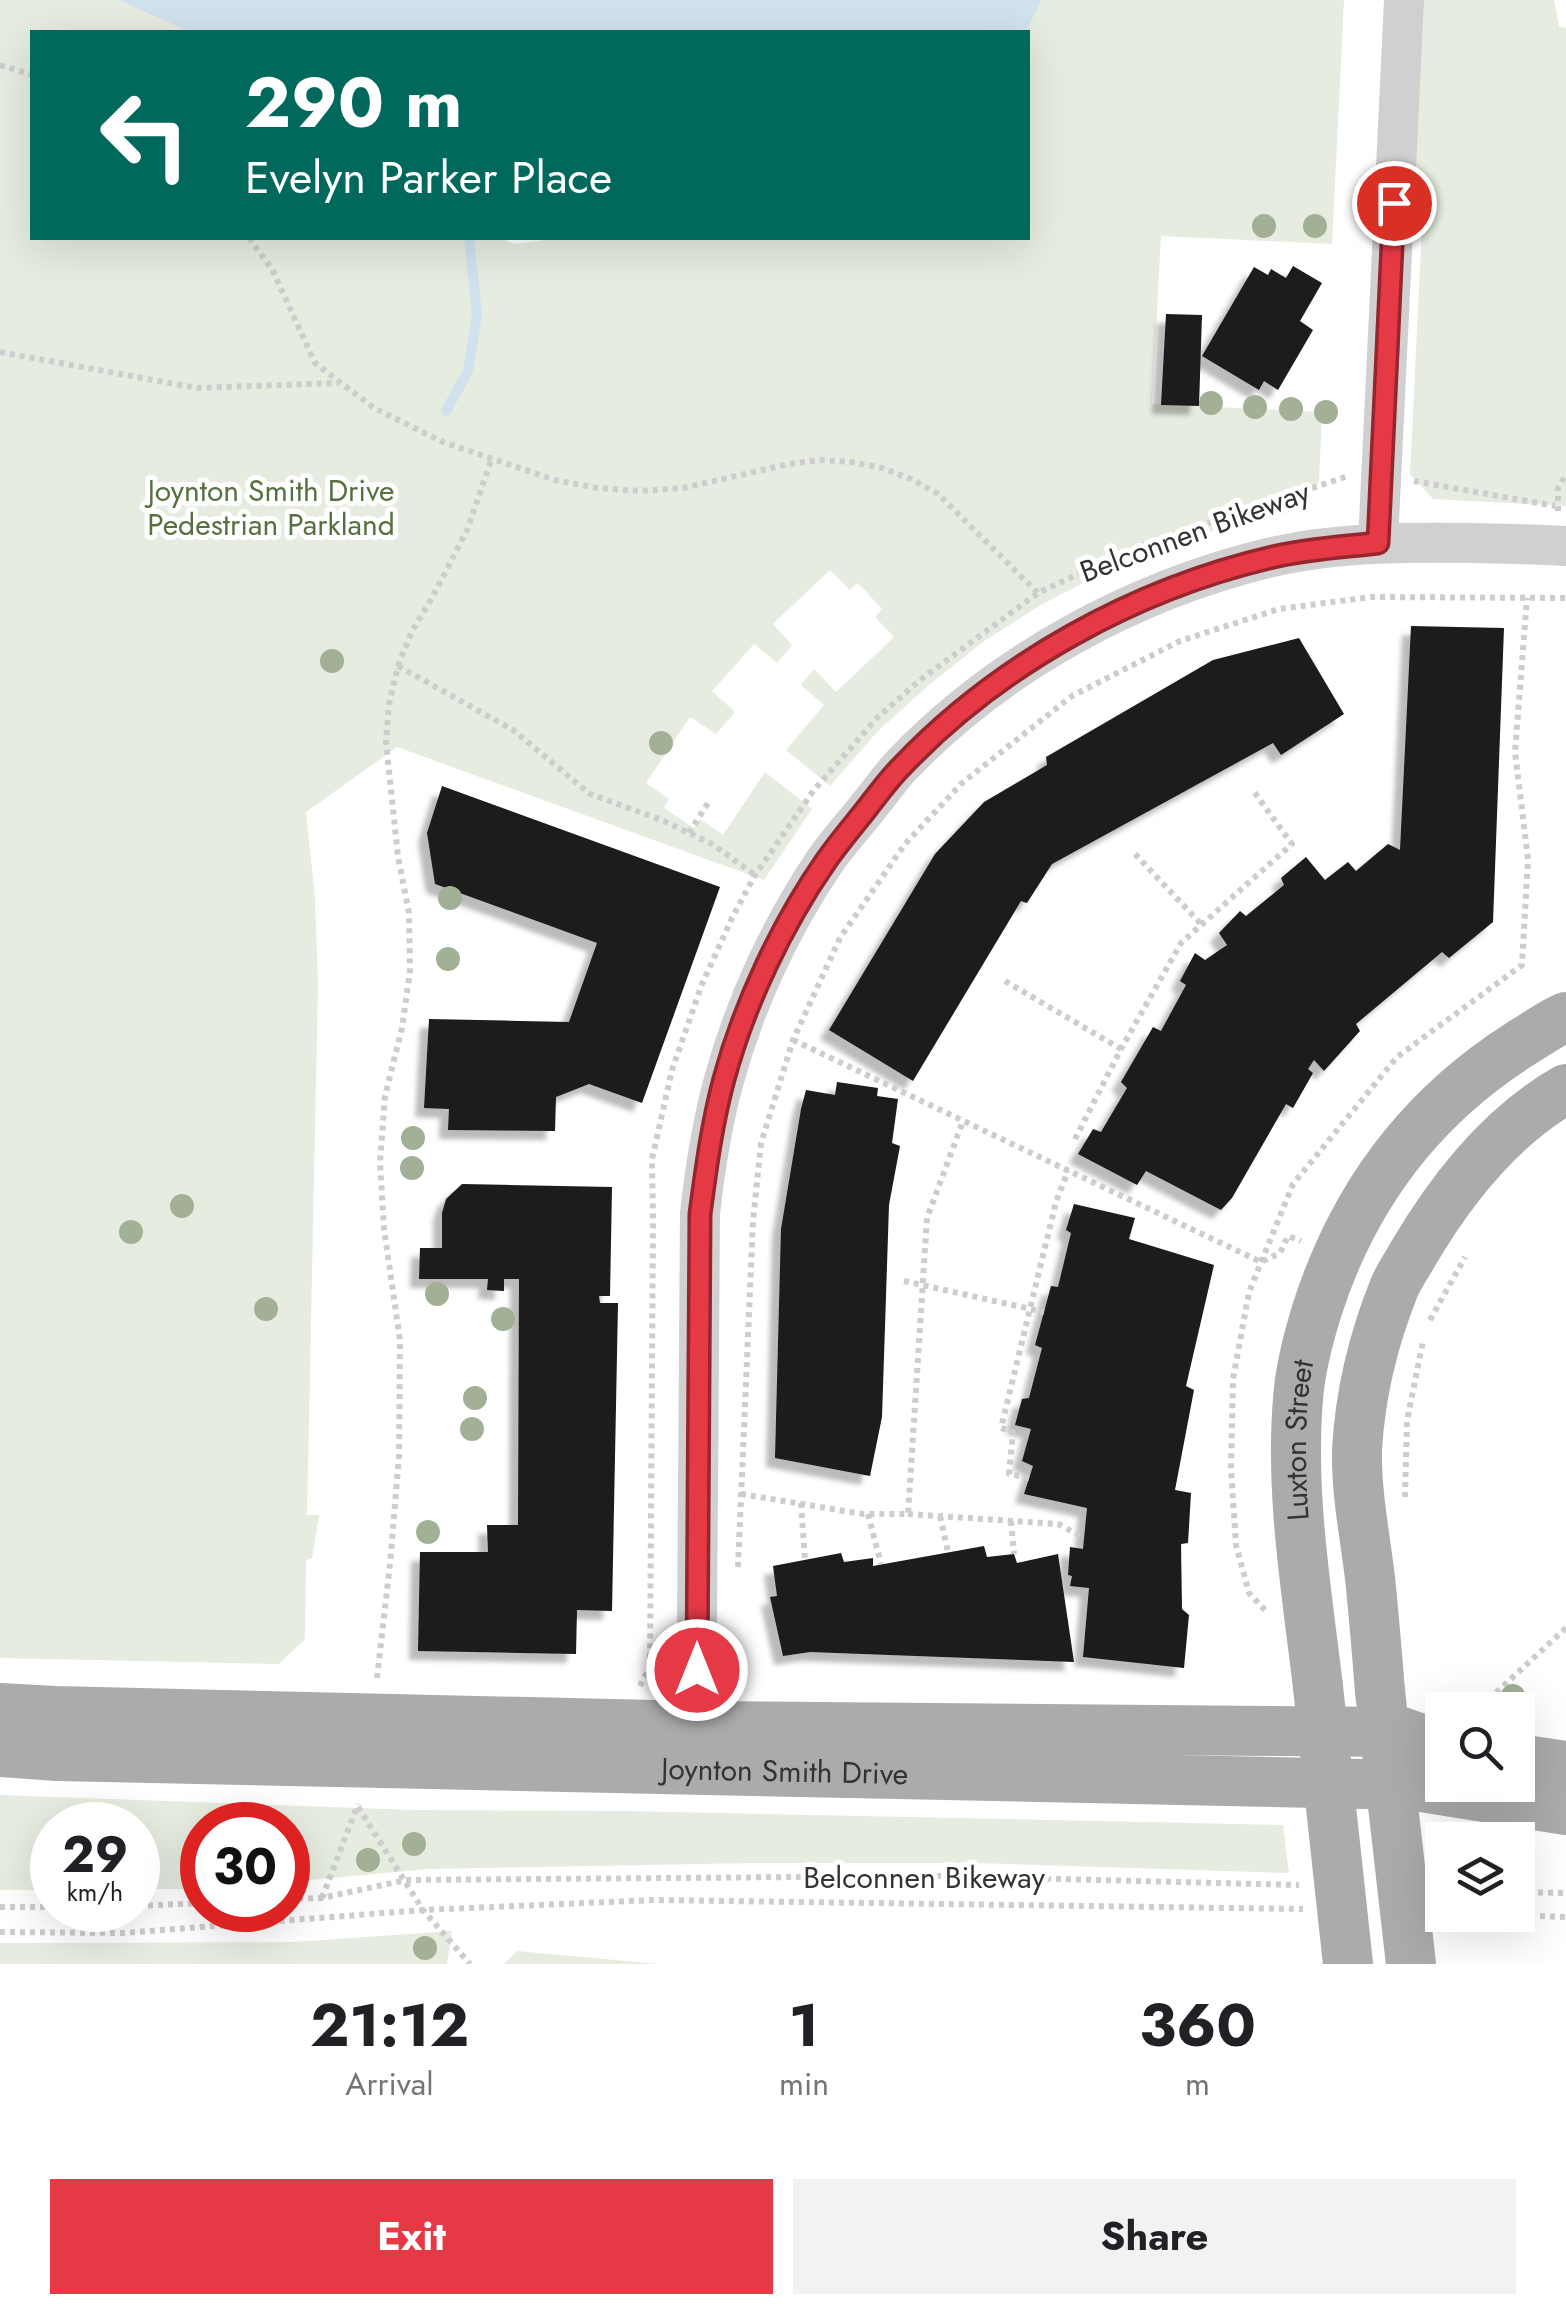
<!DOCTYPE html>
<style>
:root{--surface:#fff;--page:#f2f2f2;--text:#202124;--muted:#757577;--accent:#e63946}
body{margin:0;font-family:Jost,sans-serif;background:var(--page);color:var(--text);height:100vh;display:flex;flex-direction:column;font-size:38px;white-space:nowrap}
*{box-sizing:border-box;margin:0}
p{font-size:32px;color:var(--muted)}
.icon{flex:none;width:55px;height:55px;fill:none;stroke:currentColor;stroke-width:2;stroke-linecap:round;stroke-linejoin:round}
.map{position:relative;height:1964px;overflow:hidden}
.sheet{display:flex;flex-direction:column;background:var(--surface);flex:1}
.sheet>*{flex:none}
.banner{position:absolute;left:30px;top:30px;width:1000px;height:210px;border-radius:0px;box-shadow:0 10px 40px #0002;background:#00695c;color:#fff;overflow:hidden}
.controls{position:absolute;left:1425px;top:1692px;display:grid;gap:20px}
.controls a{display:grid;place-items:center;width:110px;height:110px;border-radius:0px;background:var(--surface);box-shadow:0 10px 40px #0002;font-size:50px}
.speed{position:absolute;left:30px;top:1802px;display:flex;gap:20px;font-size:50px;font-weight:700;text-align:center}
.speed>*{display:grid;place-content:center;width:130px;height:130px;border-radius:50%;background:var(--surface);box-shadow:0 10px 40px #0002;line-height:1}
.speed small{font-size:25px;font-weight:400}
.speed .limit{border:15px solid #d22;background:#fff;color:#111}
.pin{position:absolute;display:grid;place-items:center;width:85px;height:85px;color:#fff;margin:-42px;border:5px solid #fff;border-radius:50%;box-shadow:0 2px 10px #0007}
.me{position:absolute;width:110px;margin:-55px;rotate:0deg;stroke-linejoin:round;filter:drop-shadow(0 0 8px #0008)}
.turn{display:flex;align-items:center;gap:35px;height:210px;padding:0 50px;font-size:45px}
.turn .icon{width:130px;height:130px;stroke-width:2.5}
.turn b{display:block;font-size:70px;line-height:85px}
.eta{display:flex;justify-content:space-evenly;align-items:center;height:170px;text-align:center}
.eta b{font-size:60px;font-weight:700;line-height:70px}
.cta{display:flex;gap:20px;margin-top:auto;padding:20px 50px}
.cta a{flex:1;height:115px;border-radius:0px;background:var(--accent);color:#fff;font-size:40px;font-weight:700;line-height:115px;text-align:center}
.cta a+a{background:var(--page);color:var(--text)}
.map>svg:first-child{display:block}
.green{fill:#e6ecdf}
.water{fill:#cfe2ee}
.lines{fill:none;stroke-linecap:round;stroke-linejoin:round}
.stream{stroke:#cfe2ee;stroke-width:10}
.building{fill:#1a1a1a;filter:url(#shadow)}
.path{stroke:#cdcdcd;stroke-width:6;stroke-dasharray:5 5;stroke-linecap:butt}
.minor{stroke:#d0d0d0;stroke-width:40}
.major{stroke:#ababab;stroke-width:50}
.major-bridge{stroke:#ababab;stroke-width:50}
.tree{fill:#a2b095}
.route-casing{stroke:#96252e;stroke-width:25}
.route{stroke:#e63946;stroke-width:18}
.labels{text-anchor:middle;stroke-width:10;stroke-linejoin:round;paint-order:stroke}
.park-label{font-size:30px;fill:#56703f;stroke:#fff}
.street-label{font-size:30px;fill:#333;stroke:#fff}
</style>
<div class="map">
<svg width="1566" height="1964" viewBox="0 0 1566 1964">
<defs>
<filter id="shadow"><feDropShadow dx="-9" dy="9" stdDeviation="2.5" flood-color="#0004"/></filter>
</defs>
<rect width="100%" height="100%" fill="#fff"/>
<path class="green" d="M 0,0 L 130,0 L 197,32 L 32,32 L 32,238 L 501,238 L 514,244 L 561,238 L 1028,238 L 1028,32 L 995,32 L 1009,0 L 1344,0 L 1332,244 L 1161,236 L 1152,404 L 1322,412 L 1319,482 L 1292,512 L 1222,528 L 1159,549 L 1098,575 L 1039,606 L 983,642 L 929,685 L 878,731 L 830,786 L 786,750 L 824,705 L 801,685 L 814,669 L 836,692 L 894,637 L 875,617 L 882,609 L 858,583 L 850,590 L 830,570 L 773,624 L 792,645 L 777,663 L 754,644 L 712,691 L 735,712 L 716,734 L 690,717 L 646,783 L 669,799 L 664,808 L 694,828 L 700,819 L 723,835 L 765,772 L 812,809 L 764,880 L 397,747 L 306,812 L 315,898 L 318,984 L 307,1515 L 319,1515 L 312,1558 L 306,1560 L 305,1639 L 279,1664 L 0,1658 Z
M 1419,0 L 1554,0 L 1559,27 L 1566,28 L 1566,506 L 1433,499 L 1410,474 L 1424,188 L 1412,186 Z
M 0,1795 L 413,1810 L 625,1811 L 1283,1825 L 1289,1873 L 976,1863 L 754,1863 L 428,1869 L 288,1882 L 288,1825 L 202,1825 L 202,1889 L 138,1889 L 138,1825 L 52,1825 L 52,1890 L 0,1890 Z
M 452,1931 L 447,1964 L 0,1964 L 0,1943 L 294,1942 Z
M 517,1951 L 658,1964 L 504,1964 Z"/>
<path class="water" d="M 119,0 L 1041,0 L 1026,32 L 190,32 Z"/>
<g class="lines">
<path class="stream" d="M 446,411 L 468,371 L 477,315 L 469,238"/>
</g>
<path class="building" d="M 1293,266 L 1322,283 L 1300,321 L 1313,330 L 1278,390 L 1264,381 L 1259,390 L 1202,356 L 1254,267 L 1268,275 L 1271,269 L 1286,278 Z
M 1166,314 L 1202,315 L 1199,406 L 1161,405 Z
M 1411,626 L 1504,628 L 1493,922 L 1449,958 L 1442,952 L 1356,1024 L 1360,1031 L 1324,1071 L 1314,1060 L 1308,1069 L 1313,1073 L 1293,1108 L 1286,1104 L 1232,1198 L 1221,1210 L 1146,1171 L 1137,1185 L 1078,1154 L 1093,1129 L 1101,1132 L 1127,1088 L 1121,1082 L 1153,1027 L 1161,1031 L 1186,985 L 1180,981 L 1195,953 L 1205,960 L 1227,945 L 1219,933 L 1240,911 L 1246,916 L 1284,885 L 1281,878 L 1306,857 L 1325,880 L 1348,862 L 1356,871 L 1388,844 L 1400,850 Z
M 1299,638 L 1344,714 L 1281,755 L 1273,743 L 1052,864 L 1027,903 L 1021,901 L 913,1081 L 829,1030 L 935,854 L 984,802 L 1047,765 L 1046,757 L 1213,660 Z
M 442,786 L 720,887 L 642,1103 L 589,1084 L 556,1097 L 555,1131 L 448,1130 L 449,1109 L 424,1108 L 429,1019 L 569,1022 L 597,943 L 435,884 L 427,833 Z
M 837,1082 L 878,1088 L 877,1096 L 898,1099 L 892,1143 L 900,1146 L 889,1205 L 882,1417 L 870,1476 L 775,1458 L 781,1229 L 801,1109 L 806,1090 L 835,1095 Z
M 462,1184 L 612,1187 L 610,1296 L 599,1296 L 600,1303 L 618,1303 L 612,1611 L 577,1610 L 576,1654 L 418,1651 L 420,1552 L 488,1552 L 487,1525 L 518,1525 L 519,1279 L 504,1279 L 504,1291 L 487,1290 L 488,1279 L 419,1279 L 420,1248 L 442,1248 L 442,1213 L 446,1199 Z
M 1074,1204 L 1135,1218 L 1129,1239 L 1214,1265 L 1186,1386 L 1194,1390 L 1175,1490 L 1191,1493 L 1188,1543 L 1181,1544 L 1182,1609 L 1189,1615 L 1184,1668 L 1083,1657 L 1089,1588 L 1070,1586 L 1072,1576 L 1068,1575 L 1070,1547 L 1083,1549 L 1087,1508 L 1024,1494 L 1033,1466 L 1022,1461 L 1031,1429 L 1015,1425 L 1022,1399 L 1029,1398 L 1042,1348 L 1035,1345 L 1051,1286 L 1058,1287 L 1071,1233 L 1066,1230 Z
M 984,1546 L 987,1557 L 1014,1554 L 1017,1563 L 1058,1554 L 1074,1662 L 810,1652 L 783,1656 L 770,1597 L 777,1596 L 773,1566 L 841,1553 L 844,1562 L 873,1558 L 873,1566 Z"/>
<g class="lines">
<path class="path" d="M 0,65 L 32,75
M 249,238 L 272,269 L 315,363 L 374,408 L 443,442 L 555,480 L 597,488 L 640,491 L 683,488 L 789,464 L 820,460 L 851,462 L 882,468 L 911,479 L 938,494 L 1038,593
M 0,352 L 197,388 L 338,383
M 1414,481 L 1555,506
M 1558,511 L 1558,488 L 1566,475
M 398,666 L 513,730 L 590,794 L 664,821 L 689,833 L 712,844 L 755,875
M 689,833 L 710,800
M 1135,854 L 1202,925
M 1005,981 L 1121,1049
M 793,1040 L 1261,1262 L 1280,1253 L 1288,1236 L 1301,1241
M 1075,1139 L 1121,1049 L 1181,943 L 1292,844 L 1252,789
M 904,1281 L 1044,1312
M 1430,1320 L 1465,1257
M 1029,1478 L 1009,1474 L 1013,1432 L 1001,1428 L 1056,1202 L 1068,1171
M 741,1494 L 863,1514 L 908,1514 L 927,1218 L 963,1121
M 1405,1497 L 1407,1421 L 1423,1341
M 801,1503 L 805,1560
M 868,1514 L 881,1564
M 908,1514 L 1058,1524 L 1084,1538
M 940,1516 L 948,1552
M 1011,1521 L 1014,1554
M 738,1567 L 753,1221 L 761,1143 L 793,1040 L 840,938 L 905,844 L 962,783 L 1072,696 L 1180,641 L 1279,609 L 1371,597 L 1566,598
M 1265,1610 L 1249,1593 L 1236,1545 L 1231,1469 L 1233,1379 L 1249,1292 L 1293,1184 L 1397,1057 L 1522,965 L 1528,859 L 1515,752 L 1527,598
M 377,1678 L 390,1564 L 399,1456 L 400,1340 L 384,1229 L 380,1162 L 385,1096 L 402,1028 L 410,971 L 409,913 L 398,857 L 386,742 L 389,704 L 398,666 L 412,631 L 432,598 L 467,530 L 492,458
M 640,1686 L 650,1666 L 653,1219 L 652,1159 L 672,1070 L 702,984 L 732,918 L 755,875 L 814,790 L 877,718 L 920,680 L 1038,593 L 1131,549 L 1348,476
M 1472,1710 L 1487,1701 L 1566,1628
M 358,1807 L 423,1910 L 470,1964
M 1518,1892 L 1566,1893
M 322,1898 L 358,1804
M 288,1899 L 322,1898 L 406,1880 L 939,1876 L 1299,1885
M 138,1906 L 202,1903
M 0,1907 L 52,1907
M 1510,1915 L 1566,1917
M 0,1932 L 123,1933 L 423,1910 L 654,1900 L 1303,1909"/>
<path class="minor" d="M 1378,543 L 1404,0
M 696,1756 L 700,1213 C 705,1169 712,1123 724,1080 C 745,1003 781,926 825,861 C 838,842 854,825 868,807 C 879,794 889,779 901,766 C 999,663 1134,590 1272,557 C 1338,542 1408,542 1475,543 C 1505,544 1536,544 1566,546"/>
<g class="major">
<path id="s1" d="M 1318,1687 C 1307,1593 1290,1495 1298,1399 C 1300,1369 1308,1339 1317,1310 C 1353,1197 1419,1108 1520,1044 C 1535,1035 1550,1024 1566,1017"/>
<path d="M 1380,1691 C 1377,1654 1374,1616 1370,1578 C 1365,1536 1356,1492 1357,1450 C 1360,1395 1374,1338 1394,1288 C 1399,1276 1407,1265 1413,1254 C 1450,1191 1501,1126 1566,1089"/>
<path d="M 0,1708 L 55,1711 L 696,1726 L 1402,1732 L 1442,1746"/>
<path id="s2" d="M 0,1752 L 57,1756 L 1409,1785 L 1566,1810"/>
<path d="M 1518,1759 L 1566,1766"/>
</g>
<path class="major-bridge" d="M 1318,1687 L 1348,1964
M 1380,1691 L 1411,1964"/>
</g>
<g class="tree">
<circle cx="1264" cy="226" r="12"/>
<circle cx="1315" cy="226" r="12"/>
<circle cx="1211" cy="403" r="12"/>
<circle cx="1255" cy="407" r="12"/>
<circle cx="1291" cy="409" r="12"/>
<circle cx="1326" cy="412" r="12"/>
<circle cx="332" cy="661" r="12"/>
<circle cx="661" cy="743" r="12"/>
<circle cx="450" cy="898" r="12"/>
<circle cx="448" cy="959" r="12"/>
<circle cx="413" cy="1138" r="12"/>
<circle cx="412" cy="1168" r="12"/>
<circle cx="182" cy="1206" r="12"/>
<circle cx="131" cy="1232" r="12"/>
<circle cx="437" cy="1294" r="12"/>
<circle cx="266" cy="1309" r="12"/>
<circle cx="503" cy="1319" r="12"/>
<circle cx="475" cy="1398" r="12"/>
<circle cx="472" cy="1429" r="12"/>
<circle cx="428" cy="1532" r="12"/>
<circle cx="1513" cy="1696" r="12"/>
<circle cx="414" cy="1844" r="12"/>
<circle cx="368" cy="1860" r="12"/>
<circle cx="425" cy="1948" r="12"/>
</g>
<g class="lines">
<defs>
<path id="route" d="M 697,1670 L 700,1214 C 706,1169 712,1123 724,1079 C 744,1005 782,924 826,861 C 839,842 854,825 868,807 C 879,793 889,779 902,766 C 999,664 1135,589 1273,557 C 1307,549 1343,547 1378,543 L 1394,203"/>
</defs>
<use href="#route" class="route-casing"/>
<use href="#route" class="route"/>
</g>
<g class="labels">
<g class="park-label">
<text x="271" y="501">Joynton Smith Drive<tspan x="271" dy="34">Pedestrian Parkland</tspan></text>
</g>
<g class="street-label">
<text transform="translate(1195 532) rotate(-20)" y="10">Belconnen Bikeway</text>
<text dy="10" stroke="none"><textPath href="#s1" startOffset="248">Luxton Street</textPath></text>
<text dy="10" stroke="none"><textPath href="#s2" startOffset="785">Joynton Smith Drive</textPath></text>
<text x="924" y="1888">Belconnen Bikeway</text>
</g>
</g>
</svg>
<div class="controls">
<a><svg class="icon" aria-label="search" viewBox="0 0 24 24"><circle cx="10" cy="10" r="6"/><path d="M15 15l6 6"/></svg></a>
<a><svg class="icon" aria-label="layers" viewBox="0 0 24 24"><path d="M12 4l9 5-9 5-9-5zM3 14l9 5 9-5"/></svg></a>
</div>
<div class="speed"><div>29<small>km/h</small></div><div class="limit">30</div></div>
<div class="pin" style="left:1394px;top:203px;background:#d93025"><svg class="icon" aria-label="arrive" viewBox="0 0 24 24"><path d="M6 21V4h12l-3 4 3 4H6"/></svg></div>
<svg class="me" style="left:697px;top:1670px" viewBox="-20 -20 40 40"><circle r="17" fill="#e63946" stroke="#fff" stroke-width="3"/><path d="M0-11L8 9 0 5-8 9z" fill="#fff"/></svg>
<div class="banner">
<div class="turn"><svg class="icon" aria-label="left" viewBox="0 0 24 24"><path d="M17 20v-9H6M10 6l-5 5 5 5"/></svg><div><b>290 m</b>Evelyn Parker Place</div></div>
</div>
</div>
<section class="sheet">
<div class="eta">
<div><b>21:12</b><p>Arrival</p></div>
<div><b>1</b><p>min</p></div>
<div><b>360</b><p>m</p></div>
</div>
<div class="cta"><a>Exit</a><a>Share</a></div>
</section>
